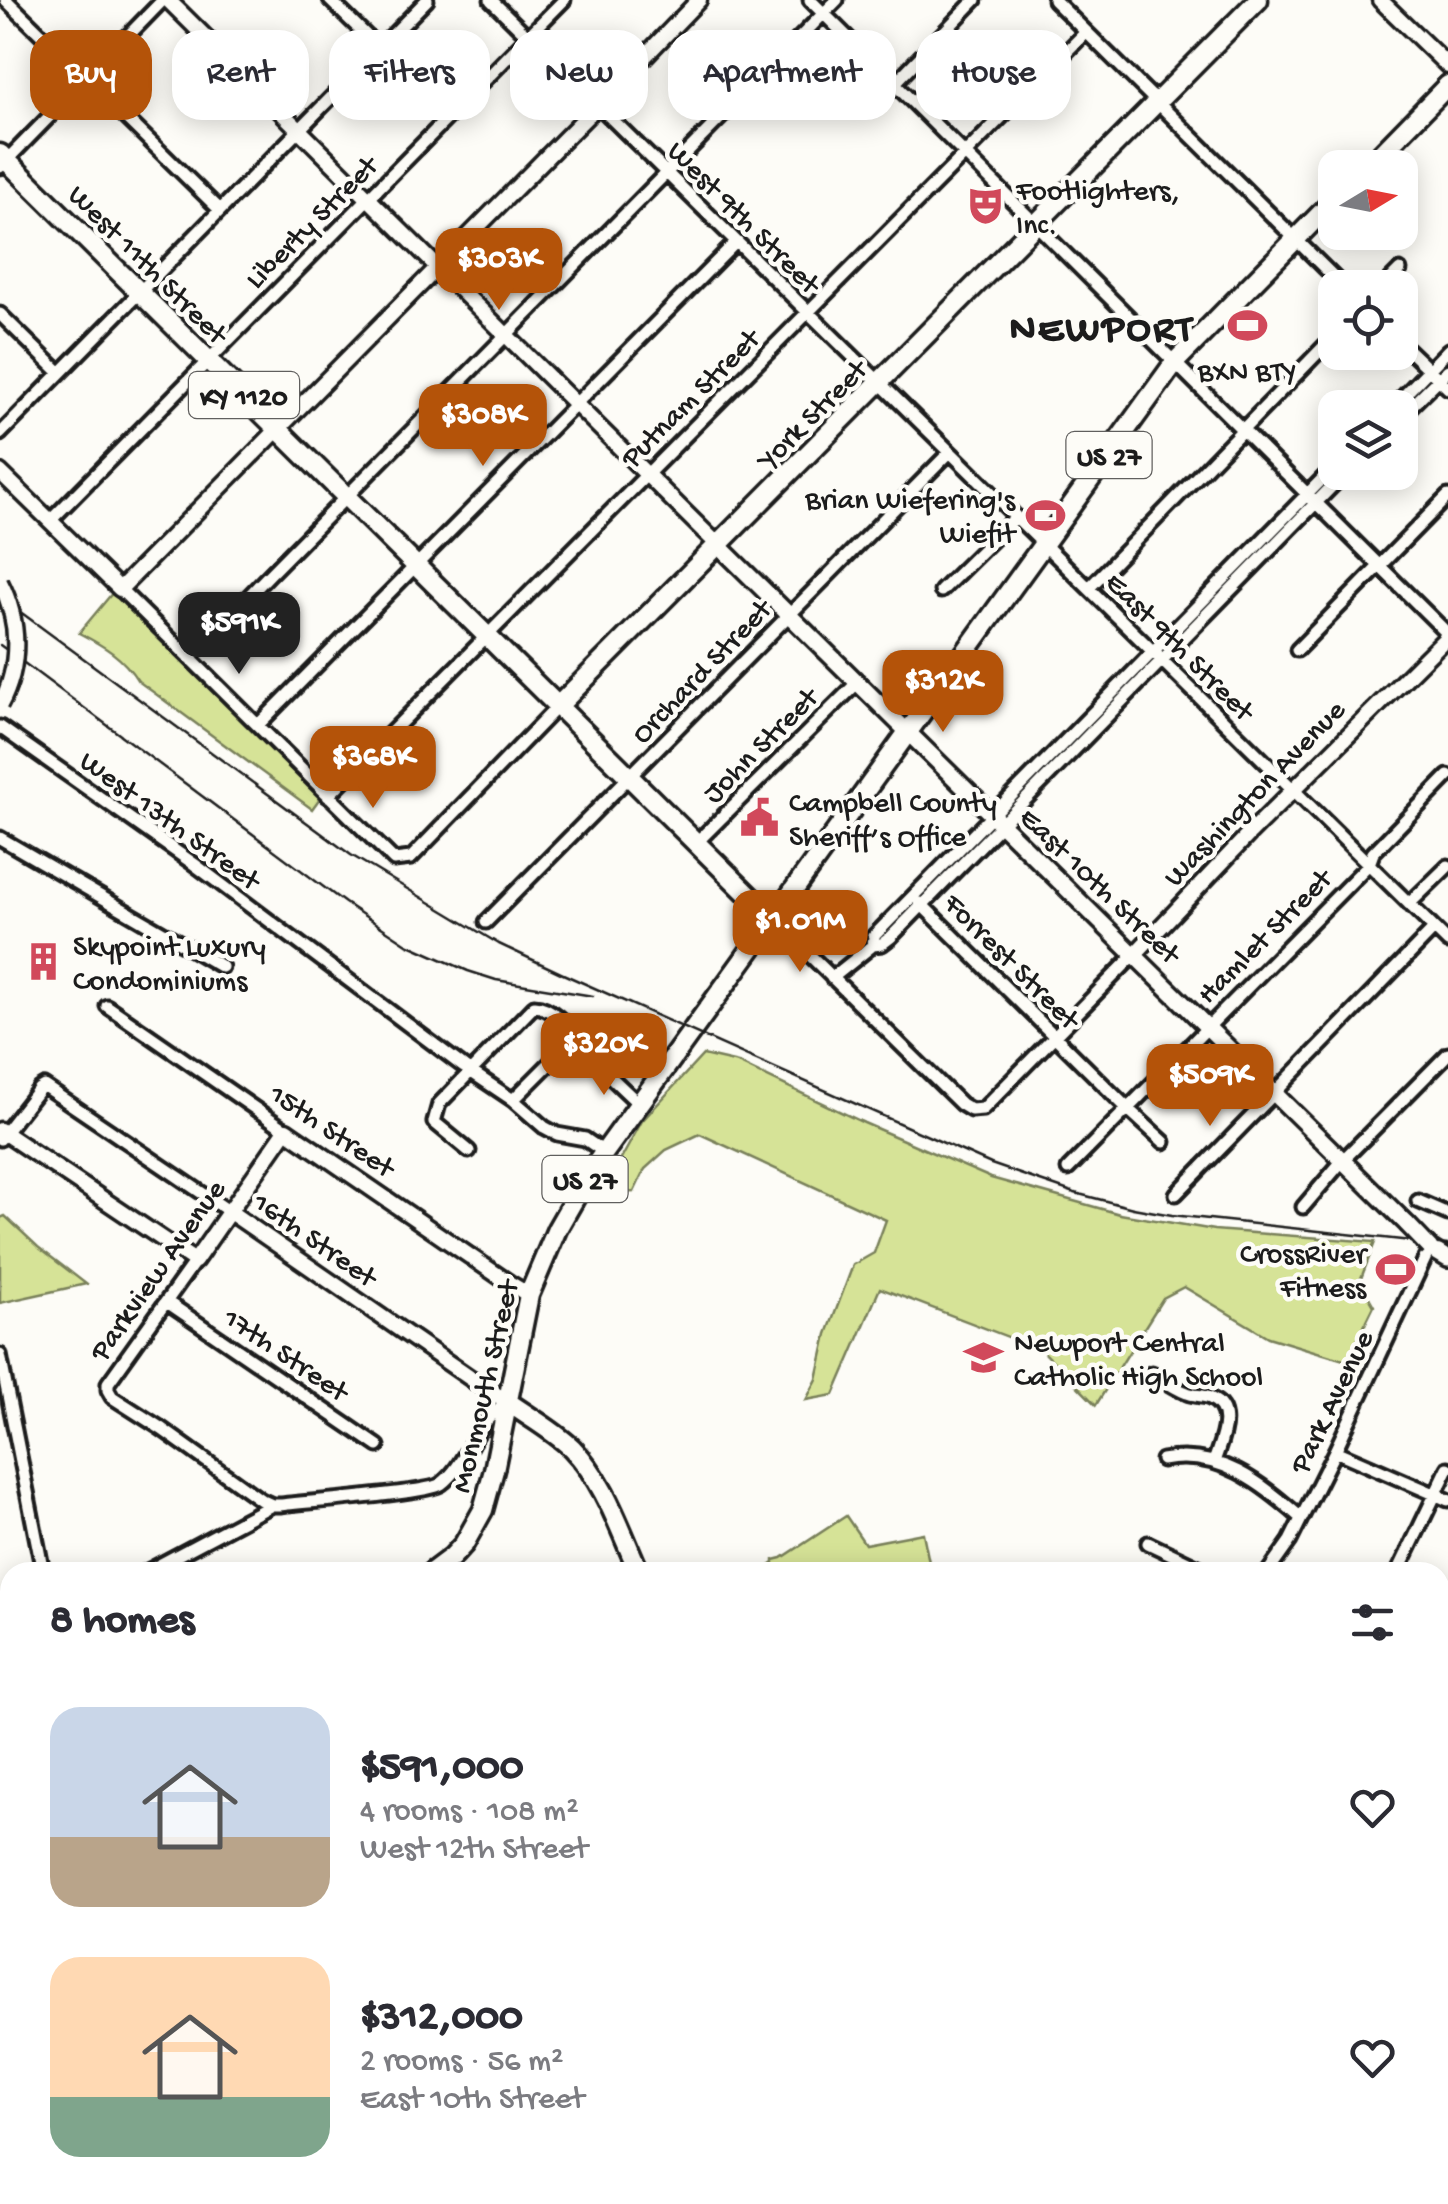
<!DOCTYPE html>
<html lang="en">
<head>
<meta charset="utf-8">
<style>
  :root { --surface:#fff; --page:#f7f7f7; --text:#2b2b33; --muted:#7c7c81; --accent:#b45309 }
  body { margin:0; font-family:"Gochi Hand",sans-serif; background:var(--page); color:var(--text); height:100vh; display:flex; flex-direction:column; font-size:38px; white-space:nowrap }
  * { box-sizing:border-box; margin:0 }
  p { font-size:32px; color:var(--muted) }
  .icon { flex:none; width:55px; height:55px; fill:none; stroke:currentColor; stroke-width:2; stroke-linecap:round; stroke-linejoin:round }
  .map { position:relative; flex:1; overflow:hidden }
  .panel { position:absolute; left:0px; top:1562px; width:1450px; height:642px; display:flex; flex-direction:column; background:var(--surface); border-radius:30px 30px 0 0; box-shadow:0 5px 25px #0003 }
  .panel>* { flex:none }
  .top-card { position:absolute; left:30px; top:30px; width:1390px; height:90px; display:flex; gap:20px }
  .needle { width:65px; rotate:80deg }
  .buttons { position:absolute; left:1318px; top:150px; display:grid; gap:20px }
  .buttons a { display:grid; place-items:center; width:100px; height:100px; border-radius:20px; background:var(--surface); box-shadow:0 5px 25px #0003; font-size:50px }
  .price { position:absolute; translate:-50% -85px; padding:0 22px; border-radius:20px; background:var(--accent); color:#fff; font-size:32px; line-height:65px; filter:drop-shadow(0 2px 5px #0008) }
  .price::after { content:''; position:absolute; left:50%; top:60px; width:30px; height:22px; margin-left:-15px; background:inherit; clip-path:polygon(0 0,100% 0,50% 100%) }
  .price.active { background:#222; color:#fff }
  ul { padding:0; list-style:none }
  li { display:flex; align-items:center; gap:30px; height:250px; padding:0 50px }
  li span { display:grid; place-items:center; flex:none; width:280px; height:200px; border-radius:30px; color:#555 }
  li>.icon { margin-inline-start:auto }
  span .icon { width:120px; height:120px; fill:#fffc; stroke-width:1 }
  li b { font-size:42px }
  h2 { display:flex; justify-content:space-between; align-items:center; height:120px; padding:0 50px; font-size:42px }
  .pill { padding:0 35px; border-radius:30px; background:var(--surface); box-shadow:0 5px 25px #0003; font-size:35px; line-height:90px }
  .pill.active { background:var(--accent); color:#fff }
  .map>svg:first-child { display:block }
  .green { fill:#d6e397; stroke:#79805a; stroke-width:2.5 }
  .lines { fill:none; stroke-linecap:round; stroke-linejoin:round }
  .minor-casing { stroke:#1c1c1c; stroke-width:19 }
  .tertiary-casing { stroke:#1c1c1c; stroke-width:21 }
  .secondary-casing { stroke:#1c1c1c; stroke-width:22 }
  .primary-casing { stroke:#1c1c1c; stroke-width:25 }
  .minor { stroke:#fdfcf7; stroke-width:11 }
  .tertiary { stroke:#fdfcf7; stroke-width:14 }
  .secondary { stroke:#fdfcf7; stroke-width:15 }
  .primary { stroke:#fdfcf7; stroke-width:18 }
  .rail { stroke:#1c1c1c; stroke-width:2.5 }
  .tertiary-bridge-casing { stroke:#1c1c1c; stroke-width:21; stroke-linecap:butt }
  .secondary-bridge-casing { stroke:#1c1c1c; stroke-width:22; stroke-linecap:butt }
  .tertiary-bridge { stroke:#fdfcf7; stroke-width:14 }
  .secondary-bridge { stroke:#fdfcf7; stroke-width:15 }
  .labels { text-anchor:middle; stroke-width:9; stroke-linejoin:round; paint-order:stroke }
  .shield { fill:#fdfcf7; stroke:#605f5e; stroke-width:2.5 }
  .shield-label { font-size:28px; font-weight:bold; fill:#1c1c1c }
  .poi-label { font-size:30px; fill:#1c1c1c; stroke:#fdfcf7; text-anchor:start }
  .street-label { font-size:30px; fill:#1c1c1c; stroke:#fdfcf7 }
  .district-label { font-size:40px; font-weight:bold; letter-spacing:2.5px; fill:#1c1c1c; stroke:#fdfcf7 }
</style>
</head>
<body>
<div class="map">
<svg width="1448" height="2204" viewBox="0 0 1448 2204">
  <rect width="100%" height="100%" fill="#fdfcf7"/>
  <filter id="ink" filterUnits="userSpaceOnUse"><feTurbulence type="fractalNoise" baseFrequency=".01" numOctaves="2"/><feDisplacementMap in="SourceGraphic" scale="20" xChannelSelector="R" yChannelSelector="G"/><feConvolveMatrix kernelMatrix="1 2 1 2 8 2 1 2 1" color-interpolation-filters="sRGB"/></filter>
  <g filter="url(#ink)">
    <path class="green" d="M 114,591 L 151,622 L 152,629 L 277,750 L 280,758 L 320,798 L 312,809 L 138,681 C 123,657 104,646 79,633 Z
      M 703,1055 L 738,1063 L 864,1123 L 991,1178 L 1120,1214 L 1214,1230 L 1375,1242 L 1360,1281 L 1374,1306 L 1347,1361 L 1268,1337 L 1184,1287 L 1163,1298 L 1096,1405 L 1042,1350 L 880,1288 L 834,1395 L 806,1400 L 817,1379 L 827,1334 L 853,1265 L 874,1253 L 886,1220 L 700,1134 L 666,1150 L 645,1169 L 634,1192 L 602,1194 L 642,1121 Z
      M 5,1216 L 38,1247 L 86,1284 L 0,1303 L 0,1218 Z
      M 846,1516 L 865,1544 L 923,1533 L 931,1572 L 765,1572 L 764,1570 L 774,1563 L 774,1560 L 782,1558 Z
      M 162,2195 L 802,2195 L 813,2204 L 169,2204 Z"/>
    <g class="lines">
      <defs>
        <path id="minor" d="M 6,0 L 220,210
          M 330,0 L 380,49
          M 491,0 L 1448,942
          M 810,0 L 1448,634
          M 1054,0 L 1345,288
          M 895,83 L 975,0
          M 0,167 L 163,0
          M 1382,288 L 1400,270
          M 0,314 L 60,373
          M 1400,342 L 1448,388
          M 1392,408 L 1448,350
          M 1400,417 L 1448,370
          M 0,434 L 427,0
          M 50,521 L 564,0
          M 1089,588 L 1335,335
          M 120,589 L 394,860 L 411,858 L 558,706
          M 941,591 L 1015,518
          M 1297,650 L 1448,496
          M 191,656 L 269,575 L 837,0
          M 258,725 L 736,242
          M 0,727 L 194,864 L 464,1067 L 513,1100 L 544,1127 L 557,1134 L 585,1139 L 604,1152
          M 328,796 L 1086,32
          M 0,838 L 222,967
          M 697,842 L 857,683
          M 920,903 L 1128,1109 L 1164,1142
          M 1409,904 L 1448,866
          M 772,918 L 961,1104 L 971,1110 L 983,1109 L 1135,954
          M 486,922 L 949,453
          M 873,945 L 874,936 L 1335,466
          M 832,978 L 873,945 L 882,944 L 891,937 L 1346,472
          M 107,1006 L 286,1130
          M 513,1100 L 558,1055 L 577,1041
          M 0,1139 L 39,1089 L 44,1086 L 230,1212
          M 469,1151 L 434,1122 L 439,1104 L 534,1006 C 560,1007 575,1041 592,1058 C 607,1074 623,1089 639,1104
          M 1068,1169 L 1369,864 L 1373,853 L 1448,776
          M 1176,1194 L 1434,929
          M 1418,1201 L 1448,1214
          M 1303,1207 L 1343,1160 L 1448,1054
          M 195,1261 L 108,1383 L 108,1390 L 112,1397 L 162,1429 L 261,1500 L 272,1505 L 280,1505 C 304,1502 429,1493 441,1484 C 469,1463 474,1421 508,1402
          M 167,1302 L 378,1446
          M 0,1355 L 43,1572
          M 1152,1373 C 1163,1380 1174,1388 1187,1393 C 1194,1396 1203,1395 1210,1398 C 1237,1410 1220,1442 1214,1462
          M 1335,1451 L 1448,1500
          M 1162,1460 C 1219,1449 1261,1483 1301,1518
          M 1148,1543 L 1209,1572
          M 146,1572 L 272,1505
          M 1268,1572 L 1290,1541 L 1335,1451 L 1430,1248
          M 1398,1572 L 1448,1468
          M 0,2146 L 10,2164
          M 33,2195 L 40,2204"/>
        <path id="tertiary" d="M 168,0 L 718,545
          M 1380,0 L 1448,66
          M 0,472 L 120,589 L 598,105 L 699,0
          M 1135,954 L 1250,833 L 1448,636
          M 0,1130 L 195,1261 L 286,1130 L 509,1283 L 529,1295
          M 230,1212 L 476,1382 L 508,1402"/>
        <path id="secondary" d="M 718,545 L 1407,1224
          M 1430,1248 L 1448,1259
          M 1264,2195 L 1279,2204
          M 1283,2195 L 1297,2204"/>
        <path id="primary" d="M 0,154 L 772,918
          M 1367,168 L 1448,85
          M 558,706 L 1258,0
          M 508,1402 C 529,1417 553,1430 572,1448 C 605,1482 620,1530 639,1572
          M 432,1572 L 452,1557 L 464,1544 L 483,1510 L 494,1470 L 529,1295 L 557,1229 L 588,1175 L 1175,362 L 1335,199
          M 0,1789 L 10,1782
          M 982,2204 L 985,2195
          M 1003,2204 L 1006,2195"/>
      </defs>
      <use href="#minor" class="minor-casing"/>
      <use href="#tertiary" class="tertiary-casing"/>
      <use href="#secondary" class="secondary-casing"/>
      <use href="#primary" class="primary-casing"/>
      <use href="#minor" class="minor"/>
      <use href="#tertiary" class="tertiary"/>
      <use href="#secondary" class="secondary"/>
      <use href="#primary" class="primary"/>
      <path class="rail" d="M 0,597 L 351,855 L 499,944 L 563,974 L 991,1164 L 1075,1193 L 1133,1208 L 1172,1215 L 1448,1245
        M 0,645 L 345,903 L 407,944 L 468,971 L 496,980 L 593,996"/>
      <defs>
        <path id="tertiary-bridge" d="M 0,582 C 20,621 21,666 0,705"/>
        <path id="secondary-bridge" d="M 1407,1224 L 1430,1248"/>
      </defs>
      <use href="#tertiary-bridge" class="tertiary-bridge-casing"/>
      <use href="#secondary-bridge" class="secondary-bridge-casing"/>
      <use href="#tertiary-bridge" class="tertiary-bridge"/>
      <use href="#secondary-bridge" class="secondary-bridge"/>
    </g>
  </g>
  <defs>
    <symbol id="theatre-bare" viewBox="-9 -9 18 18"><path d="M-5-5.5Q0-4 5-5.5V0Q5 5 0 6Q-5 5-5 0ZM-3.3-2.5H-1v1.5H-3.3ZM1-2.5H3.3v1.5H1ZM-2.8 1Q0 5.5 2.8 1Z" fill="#d1495b" stroke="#fdfcf7" stroke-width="2.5" paint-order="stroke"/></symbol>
    <symbol id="stadium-bare" viewBox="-9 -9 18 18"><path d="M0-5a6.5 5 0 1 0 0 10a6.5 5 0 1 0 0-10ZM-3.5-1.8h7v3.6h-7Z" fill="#d1495b" stroke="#fdfcf7" stroke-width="2.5" paint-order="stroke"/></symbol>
    <symbol id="civic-bare" viewBox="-9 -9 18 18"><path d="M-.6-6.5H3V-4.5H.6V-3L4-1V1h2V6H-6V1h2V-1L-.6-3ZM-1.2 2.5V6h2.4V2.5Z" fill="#d1495b" stroke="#fdfcf7" stroke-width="2.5" paint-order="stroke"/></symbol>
    <symbol id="building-bare" viewBox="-9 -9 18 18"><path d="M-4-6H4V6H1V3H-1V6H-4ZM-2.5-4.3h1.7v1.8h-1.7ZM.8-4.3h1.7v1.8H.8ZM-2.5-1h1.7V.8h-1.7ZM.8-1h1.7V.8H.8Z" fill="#d1495b" stroke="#fdfcf7" stroke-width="2.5" paint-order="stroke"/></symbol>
    <symbol id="school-bare" viewBox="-9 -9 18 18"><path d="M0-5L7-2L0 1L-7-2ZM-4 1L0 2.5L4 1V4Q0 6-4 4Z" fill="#d1495b" stroke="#fdfcf7" stroke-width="2.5" paint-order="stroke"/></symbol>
  </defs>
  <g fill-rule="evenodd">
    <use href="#theatre-bare" x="958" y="178" width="55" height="55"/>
    <use href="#stadium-bare" x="1220" y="298" width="55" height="55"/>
    <use href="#stadium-bare" x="1018" y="488" width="55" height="55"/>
    <use href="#civic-bare" x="732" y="790" width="55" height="55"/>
    <use href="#building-bare" x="16" y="934" width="55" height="55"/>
    <use href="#stadium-bare" x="1368" y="1242" width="55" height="55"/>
    <use href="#school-bare" x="956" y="1330" width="55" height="55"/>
  </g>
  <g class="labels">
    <g class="shield">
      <rect x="189" y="372" width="110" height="46" rx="8"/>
      <rect x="1066.5" y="432" width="85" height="46" rx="8"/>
      <rect x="542.5" y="1156" width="85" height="46" rx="8"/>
    </g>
    <g class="shield-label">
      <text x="244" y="405">KY 1120</text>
      <text x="1109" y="465">US 27</text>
      <text x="585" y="1189">US 27</text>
    </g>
    <g class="poi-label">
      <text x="1016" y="199">Footlighters,<tspan x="1016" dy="34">Inc.</tspan></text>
      <text x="1247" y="380" text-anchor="middle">BXN BTY</text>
      <text x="1015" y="508" text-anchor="end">Brian Wiefering's<tspan x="1015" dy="34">Wiefit</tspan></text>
      <text x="789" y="811">Campbell County<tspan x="789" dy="34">Sheriff’s Office</tspan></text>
      <text x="73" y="955">Skypoint Luxury<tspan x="73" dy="34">Condominiums</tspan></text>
      <text x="1366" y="1262" text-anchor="end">CrossRiver<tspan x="1366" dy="34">Fitness</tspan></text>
      <text x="1014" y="1351">Newport Central<tspan x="1014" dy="34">Catholic High School</tspan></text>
    </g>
    <g class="street-label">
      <text transform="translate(745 216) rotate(45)" y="10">West 9th Street</text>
      <text transform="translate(310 221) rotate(-45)" y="10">Liberty Street</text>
      <text transform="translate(149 263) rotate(45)" y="10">West 11th Street</text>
      <text transform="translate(689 397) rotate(-45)" y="10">Putnam Street</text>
      <text transform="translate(811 413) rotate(-45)" y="10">York Street</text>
      <text transform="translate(1181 645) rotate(45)" y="10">East 9th Street</text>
      <text transform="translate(700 670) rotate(-46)" y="10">Orchard Street</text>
      <text transform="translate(759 744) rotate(-45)" y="10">John Street</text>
      <text transform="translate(1253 792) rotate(-46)" y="10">Washington Avenue</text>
      <text transform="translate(171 819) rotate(36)" y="10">West 13th Street</text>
      <text transform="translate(1101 884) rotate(44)" y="10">East 10th Street</text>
      <text transform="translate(1263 935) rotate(-45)" y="10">Hamlet Street</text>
      <text transform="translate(1013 960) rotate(45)" y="10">Forrest Street</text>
      <text transform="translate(333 1129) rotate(34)" y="10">15th Street</text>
      <text transform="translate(316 1238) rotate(35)" y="10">16th Street</text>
      <text transform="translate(156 1269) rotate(-55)" y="10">Parkview Avenue</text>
      <text transform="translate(287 1353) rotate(34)" y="10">17th Street</text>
      <text transform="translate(483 1386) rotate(-77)" y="10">Monmouth Street</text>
      <text transform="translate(1330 1401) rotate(-64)" y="10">Park Avenue</text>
    </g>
    <g class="district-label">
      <text x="1102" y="339">NEWPORT</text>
    </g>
  </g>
</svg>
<div class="buttons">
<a><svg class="needle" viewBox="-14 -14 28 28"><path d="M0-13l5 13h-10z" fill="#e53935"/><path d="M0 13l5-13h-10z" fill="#7c7c81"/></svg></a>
<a><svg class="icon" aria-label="locate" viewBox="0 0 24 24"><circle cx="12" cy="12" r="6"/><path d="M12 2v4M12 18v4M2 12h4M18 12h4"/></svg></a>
<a><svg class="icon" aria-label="layers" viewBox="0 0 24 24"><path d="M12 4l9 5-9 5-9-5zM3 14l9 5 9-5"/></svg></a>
</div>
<b class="price" style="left:499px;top:313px">$303K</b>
<b class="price" style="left:483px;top:469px">$308K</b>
<b class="price active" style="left:239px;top:677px">$591K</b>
<b class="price" style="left:943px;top:735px">$312K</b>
<b class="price" style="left:373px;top:811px">$368K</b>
<b class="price" style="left:800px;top:975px">$1.01M</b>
<b class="price" style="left:604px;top:1098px">$320K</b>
<b class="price" style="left:1210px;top:1129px">$509K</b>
<div class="top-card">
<a class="pill active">Buy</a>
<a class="pill">Rent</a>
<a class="pill">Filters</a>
<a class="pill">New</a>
<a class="pill">Apartment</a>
<a class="pill">House</a>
</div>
<section class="panel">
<h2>8 homes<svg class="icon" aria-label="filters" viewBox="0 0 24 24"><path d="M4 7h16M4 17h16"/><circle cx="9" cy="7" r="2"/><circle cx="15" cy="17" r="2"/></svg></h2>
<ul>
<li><span style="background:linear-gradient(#c9d6e8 65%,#b9a48a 0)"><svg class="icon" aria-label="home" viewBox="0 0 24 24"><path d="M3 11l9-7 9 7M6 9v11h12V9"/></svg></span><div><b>$591,000</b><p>4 rooms · 108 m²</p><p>West 12th Street</p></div><svg class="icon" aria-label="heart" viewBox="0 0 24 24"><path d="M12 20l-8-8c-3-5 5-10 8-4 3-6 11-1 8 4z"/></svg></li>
<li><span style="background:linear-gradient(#ffd9b3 70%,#7fa58c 0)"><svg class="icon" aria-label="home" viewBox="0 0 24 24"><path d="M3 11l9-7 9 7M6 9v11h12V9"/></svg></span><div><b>$312,000</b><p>2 rooms · 56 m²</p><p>East 10th Street</p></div><svg class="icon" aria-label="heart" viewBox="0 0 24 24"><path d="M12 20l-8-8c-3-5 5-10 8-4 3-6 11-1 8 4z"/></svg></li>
</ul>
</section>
</div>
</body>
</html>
